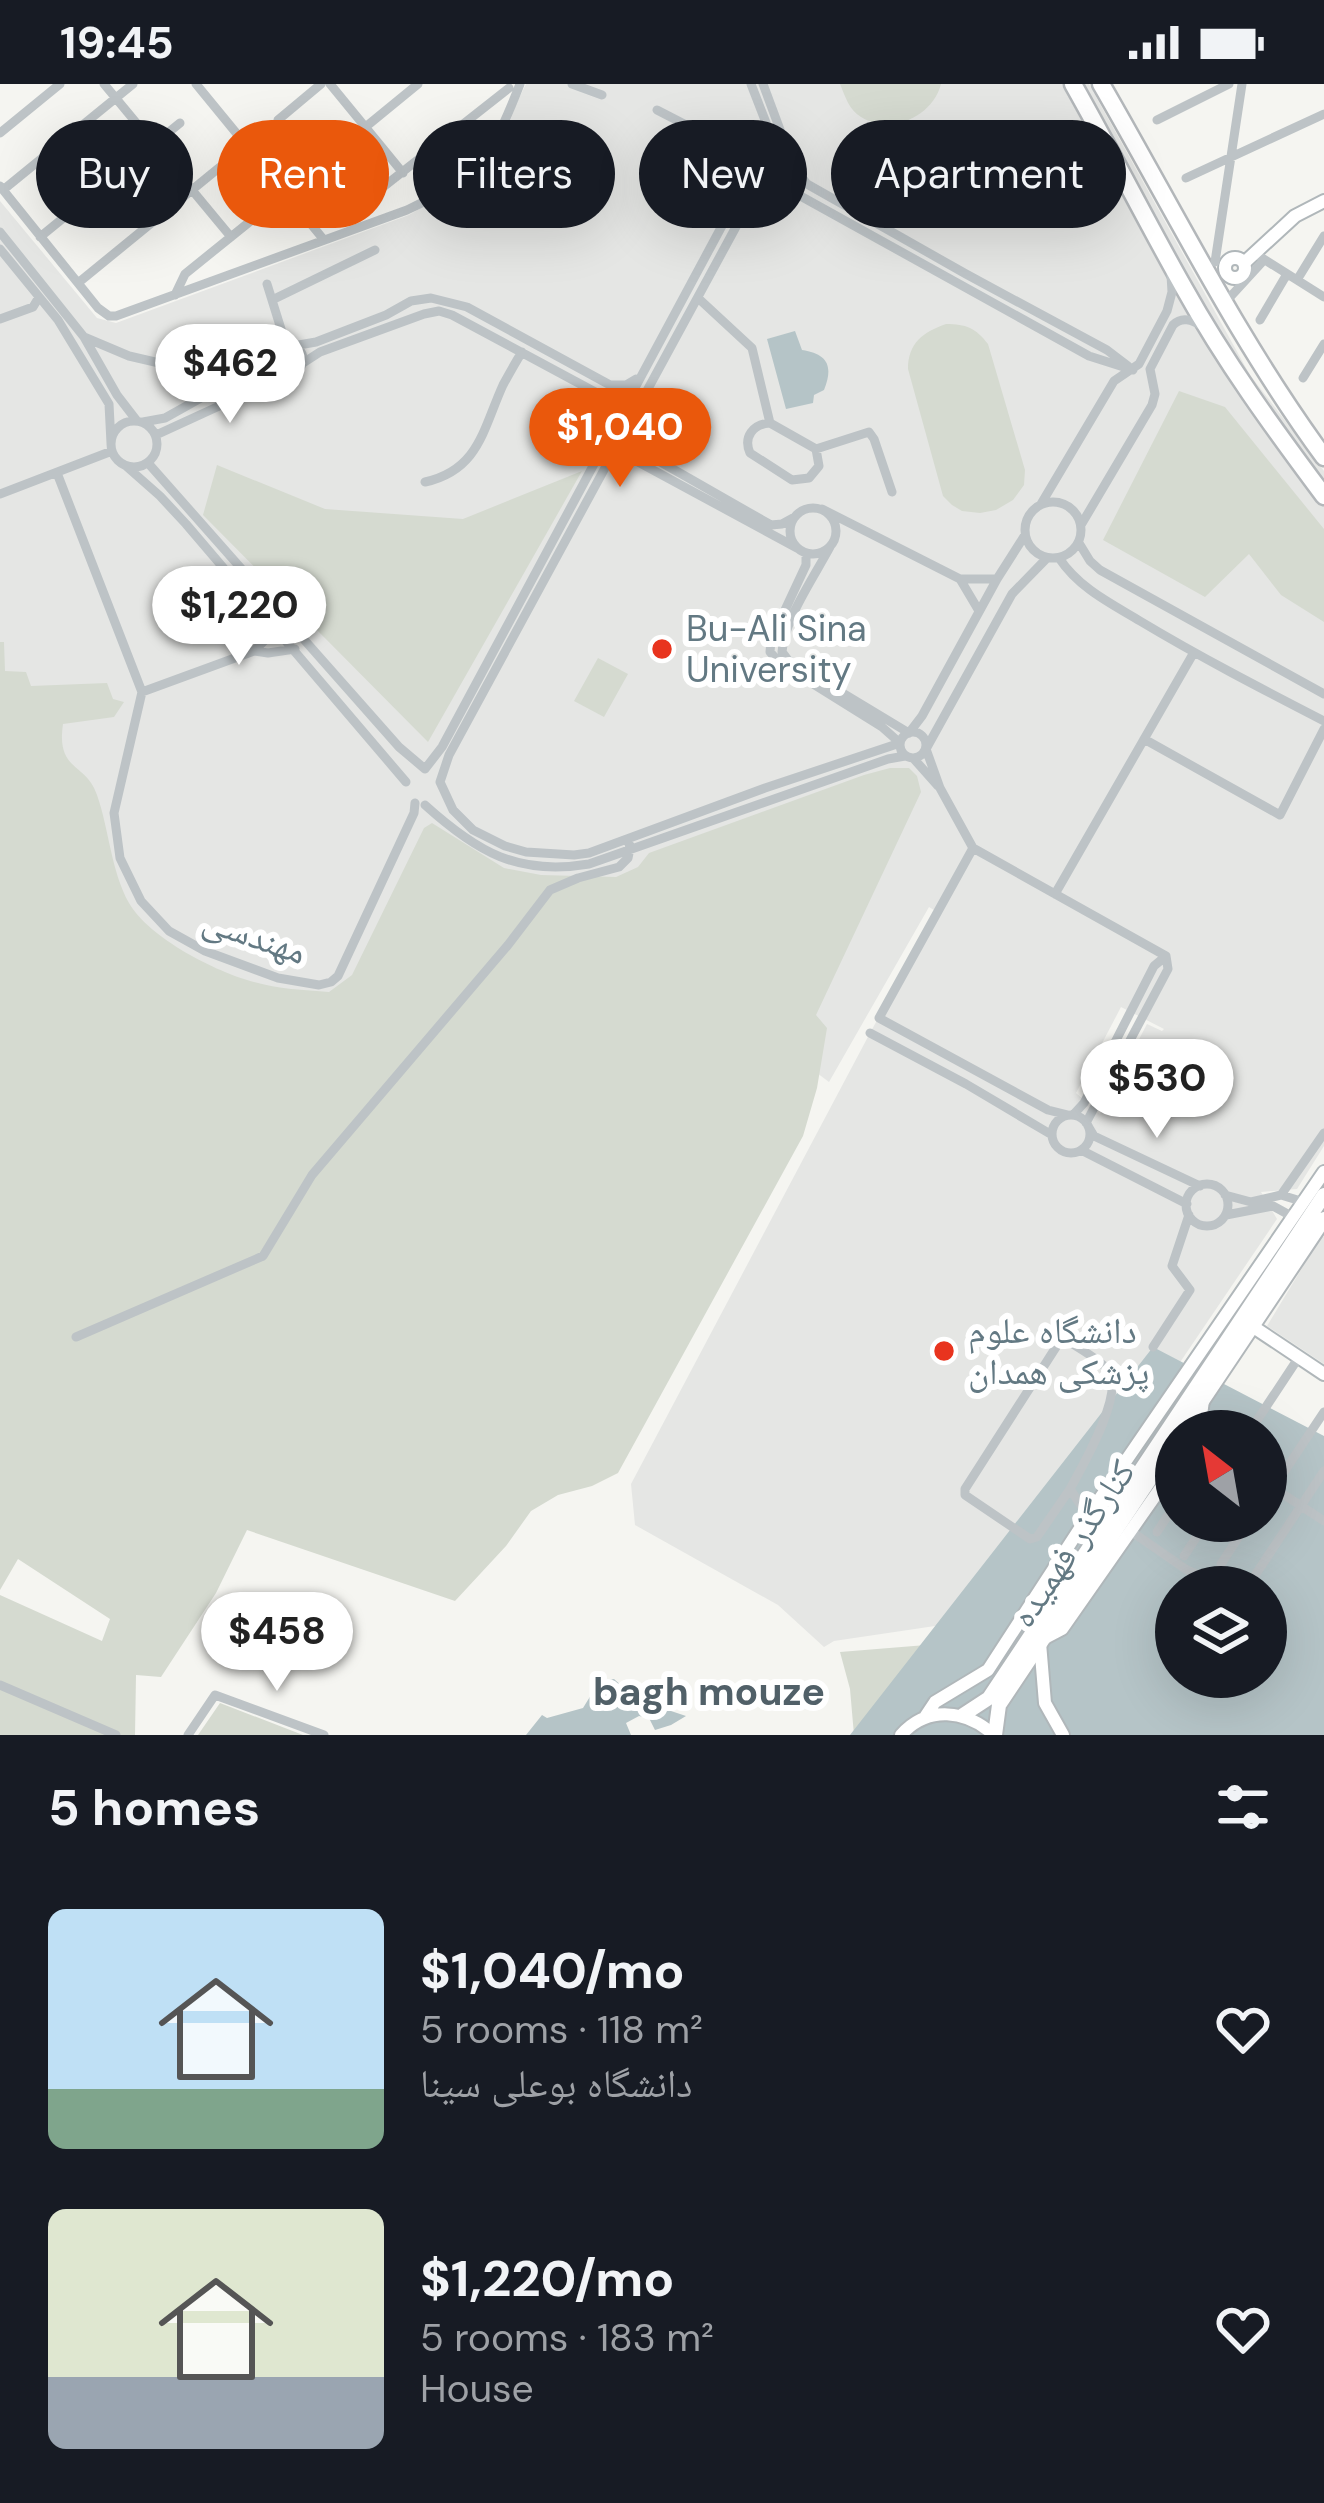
<!DOCTYPE html>
<html lang="en">
<head>
<meta charset="utf-8">
<style>
  :root { --surface:#171b24; --page:#242831; --text:#f1f3f6; --muted:#9ea1a6; --accent:#ea580c }
  body { margin:0; font-family:"DM Sans","Noto Naskh Arabic",sans-serif; background:var(--page); color:var(--text); height:100vh; display:flex; flex-direction:column; font-size:45px; white-space:nowrap }
  * { box-sizing:border-box; margin:0 }
  p { font-size:39px; color:var(--muted) }
  .icon { flex:none; width:66px; height:66px; fill:none; stroke:currentColor; stroke-width:2; stroke-linecap:round; stroke-linejoin:round }
  .map { position:relative; height:1651px; overflow:hidden }
  .panel { display:flex; flex-direction:column; background:var(--surface); flex:1 }
  .panel>* { flex:none }
  .banner { position:absolute; left:36px; top:36px; width:1254px; height:108px; display:flex; gap:24px }
  .needle { width:78px; rotate:329deg }
  .tools { position:absolute; left:1155px; top:1326px; display:grid; gap:24px }
  .tools a { display:grid; place-items:center; width:132px; height:132px; border-radius:50%; background:var(--surface); box-shadow:0 12px 48px #0002; font-size:60px }
  .price { position:absolute; translate:-50% -102px; padding:0 27px; border-radius:42px; background:#fff; color:#222; font-size:39px; line-height:78px; filter:drop-shadow(0 3px 6px #0008) }
  .price::after { content:''; position:absolute; left:50%; top:72px; width:36px; height:27px; margin-left:-18px; background:inherit; clip-path:polygon(0 0,100% 0,50% 100%) }
  .price.active { background:var(--accent); color:#fff }
  ul { padding:0; list-style:none }
  li { display:flex; align-items:center; gap:36px; height:300px; padding:0 48px }
  li span { display:grid; place-items:center; flex:none; width:336px; height:240px; border-radius:18px; color:#555 }
  li>.icon { margin-inline-start:auto }
  span .icon { width:144px; height:144px; fill:#fffc; stroke-width:1 }
  li b { font-size:51px }
  h2 { display:flex; justify-content:space-between; align-items:center; height:144px; padding:0 48px; font-size:51px }
  .chip { padding:0 42px; border-radius:54px; background:var(--surface); box-shadow:0 12px 48px #0002; font-size:42px; line-height:108px }
  .chip.active { background:var(--accent); color:#fff }
  .status { display:flex; justify-content:space-between; align-items:center; height:84px; padding:0 60px; background:var(--surface); direction:ltr }
  .status svg { height:33px; fill:currentColor }
  .map>svg:first-child { display:block }
  .built { fill:#e5e6e4; fill-rule:evenodd }
  .green { fill:#d5dad0 }
  .water { fill:#b5c4c7; fill-rule:evenodd }
  .lines { fill:none; stroke-linecap:round; stroke-linejoin:round }
  .secondary-casing { stroke:#b0b7ba; stroke-width:16 }
  .primary-casing { stroke:#b1b7ba; stroke-width:18 }
  .highway-casing { stroke:#b3b7ba; stroke-width:21 }
  .street { stroke:#bdc3c6; stroke-width:9 }
  .secondary { stroke:#fff; stroke-width:12 }
  .primary { stroke:#fff; stroke-width:14 }
  .highway { stroke:#fff; stroke-width:16 }
  .poi-dot { fill:#e8341e; stroke:#fff; stroke-width:4.5 }
  .labels { text-anchor:middle; stroke-width:12; stroke-linejoin:round; paint-order:stroke }
  .poi-label { font-size:36px; fill:#637983; stroke:#fff; text-anchor:start }
  .street-label { font-size:36px; fill:#637983; stroke:#fff }
  .neighbourhood-label { font-size:39px; font-weight:bold; fill:#516068; stroke:#fff }
</style>
</head>
<body>
<div class="status"><b>19:45</b><svg viewBox="0 0 49 12"><path d="M0 12V9h3v3zM5 12V6h3v6zM10 12V3h3v9zM15 12V0h3v12zM26 1h20v11H26zM47 4h2v5h-2z"/></svg></div>
<div class="map">
<svg width="1324" height="1651" viewBox="0 0 1324 1651">
  <rect width="100%" height="100%" fill="#f5f5f1"/>
  <path class="built" d="M 526,0 L 1089,0 L 1250,291 L 1324,387 L 1324,1062 L 1297,1105 L 1261,1108 L 1277,1135 L 1009,1531 L 834,1557 L 824,1563 L 778,1521 L 635,1441 L 631,1400 L 870,949 L 937,828 L 929,823 L 829,998 L 785,965 L 413,896 L 0,1004 L 0,117 L 97,234 L 116,239 L 409,131 L 445,110 L 490,72 ZM 1121,923 L 1164,945 L 1162,947 L 1147,940 L 1100,1030 L 1076,1009 Z
    M 1322,1151 L 1324,1153 L 1324,1280 L 1267,1242 Z"/>
  <path class="green" d="M 840,0 L 941,0 C 933,32 891,52 861,33 C 849,26 845,12 840,0 Z
    M 581,48 L 597,91 L 556,106 L 553,98 L 546,101 L 531,66 Z
    M 946,240 C 966,240 976,244 988,260 L 1025,386 L 1024,401 L 1013,416 L 996,426 L 980,429 L 962,427 L 952,421 L 943,412 L 908,285 C 908,259 923,248 946,240 Z
    M 1179,307 L 1225,323 L 1324,445 L 1324,538 L 1281,511 L 1249,470 L 1205,513 L 1103,456 Z
    M 217,381 L 325,425 L 463,435 L 582,387 L 428,658 L 203,431 Z
    M 0,558 L 4,558 L 5,587 L 26,588 L 31,602 L 107,599 L 113,615 L 124,618 L 114,633 L 63,640 C 56,688 86,678 97,711 C 109,745 111,787 129,819 C 149,854 216,888 254,898 C 278,905 304,906 329,908 L 352,891 L 424,744 L 432,739 L 504,784 L 541,791 L 616,793 L 638,783 L 649,769 L 864,691 L 890,684 L 909,684 L 917,692 L 921,708 L 816,931 L 827,944 L 817,1004 L 803,1052 L 618,1389 L 592,1402 L 558,1411 L 531,1427 L 506,1462 L 455,1517 L 247,1446 L 216,1509 L 161,1593 L 136,1591 L 135,1651 L 0,1651 L 0,1511 L 102,1557 L 110,1535 L 18,1475 L 0,1506 Z
    M 598,574 L 628,590 L 604,633 L 574,617 Z
    M 1000,1555 L 854,1651 L 850,1605 L 840,1568 Z
    M 220,1619 L 303,1651 L 198,1651 Z"/>
  <path class="water" d="M 795,247 L 802,266 C 827,270 834,281 824,306 L 814,311 L 813,319 L 786,325 L 767,255 Z
    M 1153,1263 L 1324,1352 L 1324,1651 L 850,1651 ZM 1176,1347 L 1266,1347 L 1266,1437 L 1176,1437 ZM 1176,1503 L 1266,1503 L 1266,1593 L 1176,1593 Z
    M 614,1595 L 623,1603 L 641,1605 L 662,1624 L 686,1632 L 671,1641 L 655,1646 L 649,1634 L 639,1632 L 626,1639 L 631,1651 L 526,1651 L 542,1631 L 547,1634 L 583,1624 L 599,1598 Z"/>
  <g class="lines">
    <defs>
      <path id="secondary" d="M1225 184a10 10 0 1 1 20 0a10 10 0 1 1-20 0Z
        M 1244,179 L 1295,132 L 1324,117
        M 1252,1242 L 1324,1290
        M 1199,1347 L 1203,1316
        M 1043,1555 L 1062,1545 L 1176,1382
        M 1040,1559 L 1045,1619 L 1063,1651
        M 925,1633 L 935,1618 L 988,1586 L 1088,1432 L 1324,1088
        M 901,1651 C 928,1621 966,1626 994,1651"/>
      <path id="primary" d="M 1182,1347 L 1324,1135
        M 963,1631 L 989,1614 L 1324,1111
        M 995,1651 L 999,1621 L 1176,1356"/>
      <path id="highway" d="M 1073,0 C 1111,67 1146,137 1184,204 C 1225,278 1274,345 1324,412
        M 1101,0 C 1174,126 1238,256 1324,373"/>
    </defs>
    <use href="#secondary" class="secondary-casing"/>
    <use href="#primary" class="primary-casing"/>
    <use href="#highway" class="highway-casing"/>
    <path class="street" d="M 104,0 L 231,153
      M 196,0 L 324,156
      M 330,0 L 403,89
      M 572,0 L 602,11
      M 751,0 L 770,49 L 772,55 L 767,64
      M 763,0 L 782,51 L 783,57 L 778,71 L 790,78 L 807,100 L 966,190 L 1107,266 L 1128,282
      M 657,26 L 750,74
      M 278,36 L 321,0
      M 1157,36 L 1229,0
      M 0,49 L 60,0
      M750 79a15 15 0 1 1 30 0a15 15 0 1 1-30 0Z
      M 313,86 L 418,0
      M 1186,94 L 1324,30
      M 0,102 L 98,224 L 109,232 L 116,232 L 407,126 C 479,92 491,74 520,0
      M 3,106 L 133,0
      M 340,137 L 509,4
      M 0,148 L 84,253 L 117,311 L 137,337
      M 40,153 L 180,39
      M 0,165 L 58,236 L 109,320 L 111,359
      M 1254,169 L 1324,213
      M 1215,178 L 1242,0
      M 1297,196 L 1324,152
      M 78,199 L 220,83
      M 267,200 L 286,261
      M 175,211 L 185,190 L 258,131
      M 1231,212 L 1264,176
      M 698,214 L 752,264 L 770,339
      M 272,216 L 375,166
      M 0,235 L 33,223 L 39,213
      M 1260,236 L 1287,190
      M 84,253 L 129,272 L 233,296
      M275 275a14 14 0 1 1 28 0a14 14 0 1 1-28 0Z
      M 293,262 L 316,258 L 386,231 L 411,217 L 431,214 L 467,223 L 610,301 L 626,301 L 636,295
      M 303,279 L 320,268 L 424,230 L 439,227 L 452,231 L 597,309 L 610,320 L 613,344
      M 1303,294 L 1324,260
      M111 360a23 23 0 1 1 46 0a23 23 0 1 1-46 0Z
      M 143,338 L 165,334 L 274,273
      M 770,339 L 816,365 L 819,382 L 809,394 L 792,396 L 750,369 C 743,353 753,340 770,339 Z
      M 156,351 L 217,323 L 282,288
      M 622,356 L 771,441 L 782,440 L 793,434
      M 816,365 L 869,348 L 874,355 L 892,408
      M 616,366 L 797,464
      M 148,379 L 399,663 L 425,685 L 442,663 L 745,99 L 750,84
      M 126,382 L 160,412 L 186,440 L 406,698
      M 57,389 L 142,608 L 114,729 L 120,774 L 141,817 L 169,847 L 205,867 L 278,894 L 319,901 L 331,898 L 338,892 L 414,729 L 415,719
      M 425,398 C 479,386 483,345 503,301 C 509,290 515,279 522,268
      M 0,410 L 112,367
      M1025 446a28 28 0 1 1 56 0a28 28 0 1 1-56 0Z
      M 1041,420 L 1114,297 L 1139,280 L 1167,227 L 1172,208 L 1171,191
      M790 447a23 23 0 1 1 46 0a23 23 0 1 1-46 0Z
      M 822,425 L 960,495 L 997,495
      M 1081,441 L 1152,321 L 1155,310 L 1150,285 L 1173,241 C 1182,232 1192,236 1202,242
      M 1079,459 L 1090,477 L 1100,486 L 1324,610
      M 830,463 C 814,493 784,536 782,568 L 788,576 L 909,649 L 922,632 L 997,495 L 1025,451
      M 806,469 L 806,481 L 771,556 L 770,568 L 781,580 L 882,643 L 900,659 L 765,704 L 589,769 L 574,771 L 526,768 L 505,762 L 473,746 L 453,726 L 440,698 L 449,671 L 756,106 L 768,94 L 1089,272 L 1133,286
      M 1047,474 L 1012,510 L 926,665 L 940,704 L 973,764 L 1166,872
      M 1059,474 C 1079,504 1110,519 1140,537 C 1200,573 1262,605 1324,637
      M 960,495 L 979,527
      M 270,537 L 264,557 L 254,567 L 268,569 L 295,565
      M 142,608 L 254,567
      M900 661a13 13 0 1 1 26 0a13 13 0 1 1-26 0Z
      M 1144,655 L 1280,731 L 1324,645
      M 914,675 L 938,702
      M 425,721 C 477,768 518,792 589,780 L 888,675 L 905,672
      M 973,764 L 879,934 L 1048,1026 L 1068,1031
      M 1055,810 L 1193,570
      M 870,949 L 966,1000 L 1052,1051
      M 1073,1031 L 1084,1019 L 1154,882 L 1166,872
      M1052 1050a19 19 0 1 1 38 0a19 19 0 1 1-38 0Z
      M 1086,1039 L 1168,885 L 1166,872
      M 1088,1042 L 1094,1052 L 1200,1102
      M 1081,1066 L 1187,1120
      M1186 1121a21 21 0 1 1 42 0a21 21 0 1 1-42 0Z
      M 1225,1111 L 1251,1118 L 1281,1111 L 1304,1118
      M 1281,1111 L 1324,1049
      M 1226,1131 L 1273,1122 L 1293,1133
      M 76,1253 L 263,1172 L 312,1091 L 508,861 L 550,806 L 578,794 L 619,783 L 628,774 L 630,764 L 628,755
      M 1153,1263 L 1190,1206 L 1172,1182 L 1189,1131
      M 1250,1347 L 1299,1273
      M 1284,1388 L 1324,1328
      M 1266,1399 L 1324,1437
      M 1070,1405 L 1037,1453 L 1030,1455 L 965,1411 L 965,1405 L 1058,1260 L 1068,1257 C 1080,1265 1099,1275 1108,1286 C 1126,1308 1082,1383 1070,1405 L 1088,1432
      M 1132,1448 L 1187,1486 L 1226,1503
      M 1157,1448 L 1176,1419
      M 1184,1472 L 1207,1437
      M 1221,1480 L 1249,1437
      M 1252,1496 L 1324,1387
      M 0,1601 L 116,1651
      M 188,1651 L 215,1611 L 324,1651"/>
    <use href="#secondary" class="secondary"/>
    <use href="#primary" class="primary"/>
    <use href="#highway" class="highway"/>
  </g>
  <g class="poi-dot">
    <circle cx="662" cy="565" r="12"/>
    <circle cx="944" cy="1267" r="12"/>
  </g>
  <g class="labels">
    <g class="poi-label">
      <text x="686" y="557">Bu-Ali Sina<tspan x="686" dy="41">University</tspan></text>
      <text x="968" y="1259">دانشگاه علوم<tspan x="968" dy="41">پزشکی همدان</tspan></text>
    </g>
    <g class="street-label">
      <text transform="translate(255 851) rotate(19)" y="13">مهندسی</text>
      <text transform="translate(1072 1459) rotate(-56)" y="13">کنارگذر فهمیده</text>
    </g>
    <g class="neighbourhood-label">
      <text x="709" y="1621">bagh mouze</text>
    </g>
  </g>
</svg>
<div class="tools">
<a><svg class="needle" viewBox="-14 -14 28 28"><path d="M0-13l5 13h-10z" fill="#e53935"/><path d="M0 13l5-13h-10z" fill="#9ea1a6"/></svg></a>
<a><svg class="icon" aria-label="layers" viewBox="0 0 24 24"><path d="M12 4l9 5-9 5-9-5zM3 14l9 5 9-5"/></svg></a>
</div>
<b class="price" style="left:230px;top:342px">$462</b>
<b class="price active" style="left:620px;top:406px">$1,040</b>
<b class="price" style="left:239px;top:584px">$1,220</b>
<b class="price" style="left:1157px;top:1057px">$530</b>
<b class="price" style="left:277px;top:1610px">$458</b>
<div class="banner">
<a class="chip">Buy</a>
<a class="chip active">Rent</a>
<a class="chip">Filters</a>
<a class="chip">New</a>
<a class="chip">Apartment</a>
</div>
</div>
<section class="panel">
<h2>5 homes<svg class="icon" aria-label="filters" viewBox="0 0 24 24"><path d="M4 7h16M4 17h16"/><circle cx="9" cy="7" r="2"/><circle cx="15" cy="17" r="2"/></svg></h2>
<ul>
<li><span style="background:linear-gradient(#bfe0f5 75%,#7fa58c 0)"><svg class="icon" aria-label="home" viewBox="0 0 24 24"><path d="M3 11l9-7 9 7M6 9v11h12V9"/></svg></span><div><b>$1,040/mo</b><p>5 rooms · 118 m²</p><p>دانشگاه بوعلی سینا</p></div><svg class="icon" aria-label="heart" viewBox="0 0 24 24"><path d="M12 20l-8-8c-3-5 5-10 8-4 3-6 11-1 8 4z"/></svg></li>
<li><span style="background:linear-gradient(#dfe7d0 70%,#9aa5b1 0)"><svg class="icon" aria-label="home" viewBox="0 0 24 24"><path d="M3 11l9-7 9 7M6 9v11h12V9"/></svg></span><div><b>$1,220/mo</b><p>5 rooms · 183 m²</p><p>House</p></div><svg class="icon" aria-label="heart" viewBox="0 0 24 24"><path d="M12 20l-8-8c-3-5 5-10 8-4 3-6 11-1 8 4z"/></svg></li>
</ul>
</section>
</body>
</html>
